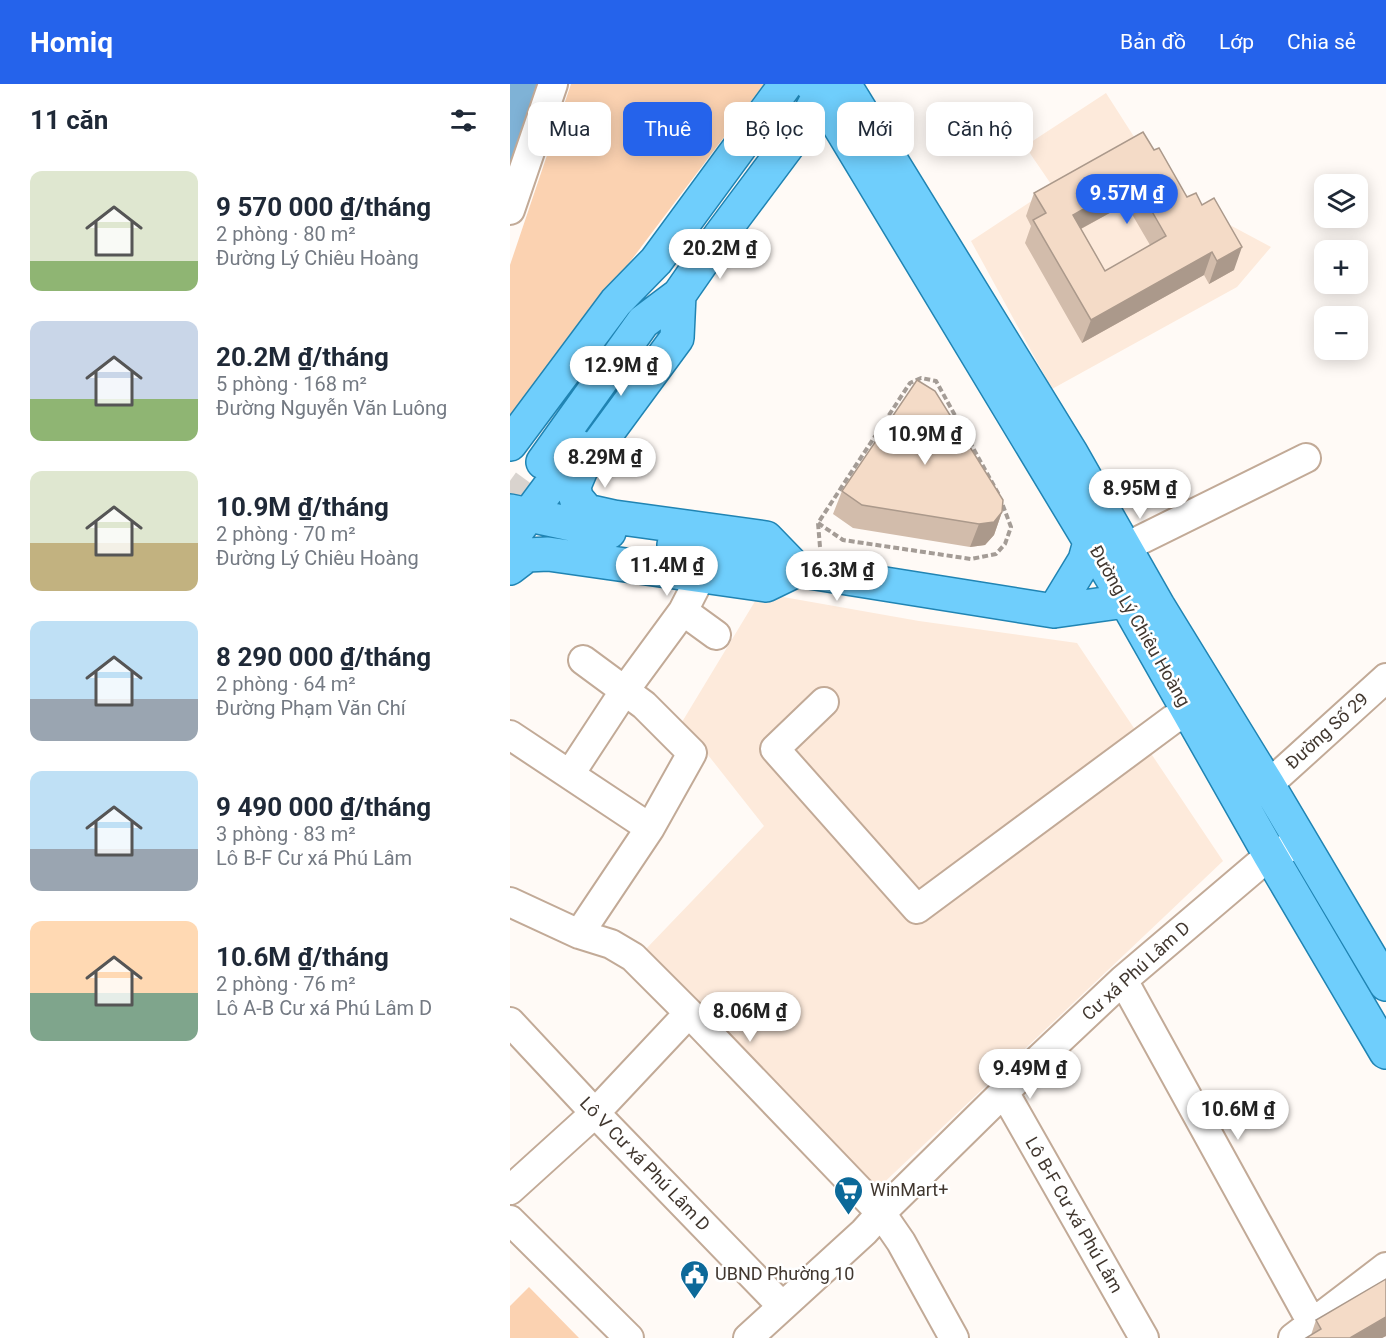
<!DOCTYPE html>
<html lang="vi">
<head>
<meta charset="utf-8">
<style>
  :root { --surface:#fff; --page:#f6f6f7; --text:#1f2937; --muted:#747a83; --accent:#2563eb }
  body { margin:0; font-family:Roboto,sans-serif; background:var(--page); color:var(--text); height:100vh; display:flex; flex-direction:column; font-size:22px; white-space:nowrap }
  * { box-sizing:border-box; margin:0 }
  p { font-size:20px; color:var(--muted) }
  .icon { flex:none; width:33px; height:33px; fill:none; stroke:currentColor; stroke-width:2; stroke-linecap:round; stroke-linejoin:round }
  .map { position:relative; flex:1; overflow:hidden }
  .details { display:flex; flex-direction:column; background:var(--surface); width:510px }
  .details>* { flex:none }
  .hud { position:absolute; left:18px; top:18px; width:570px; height:54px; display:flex; gap:12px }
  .buttons { position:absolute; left:804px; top:90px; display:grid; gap:12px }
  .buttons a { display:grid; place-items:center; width:54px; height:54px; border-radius:12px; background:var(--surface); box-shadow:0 3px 15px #0003; font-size:30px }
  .price { position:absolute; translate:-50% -51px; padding:0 14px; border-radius:21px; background:#fff; color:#222; font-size:20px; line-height:39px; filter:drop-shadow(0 2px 3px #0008) }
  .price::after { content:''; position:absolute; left:50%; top:36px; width:18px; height:14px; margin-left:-9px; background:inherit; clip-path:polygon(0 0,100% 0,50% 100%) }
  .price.on { background:var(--accent); color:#fff }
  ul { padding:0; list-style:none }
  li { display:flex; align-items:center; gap:18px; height:150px; padding:0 30px }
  li span { display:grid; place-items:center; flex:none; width:168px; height:120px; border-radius:12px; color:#555 }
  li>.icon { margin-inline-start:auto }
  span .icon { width:72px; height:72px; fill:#fffc; stroke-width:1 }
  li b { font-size:26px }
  h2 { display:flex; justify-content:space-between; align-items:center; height:72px; padding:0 30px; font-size:26px }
  .tag { padding:0 21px; border-radius:12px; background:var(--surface); box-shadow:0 3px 15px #0003; font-size:21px; line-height:54px }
  .tag.on { background:var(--accent); color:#fff }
  header { display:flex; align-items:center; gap:36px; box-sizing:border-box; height:84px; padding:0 30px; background:var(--accent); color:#fff }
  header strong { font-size:28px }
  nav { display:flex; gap:33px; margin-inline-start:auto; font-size:21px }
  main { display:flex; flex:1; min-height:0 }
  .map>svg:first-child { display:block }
  .built { fill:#fdeadb }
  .green { fill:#fbd2b1 }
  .water { fill:#7fb2d6 }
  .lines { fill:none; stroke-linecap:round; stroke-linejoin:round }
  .major-tunnel { stroke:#d9d3ce; stroke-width:33; stroke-dasharray:33 16; stroke-linecap:butt }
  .minor-casing { stroke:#c2aa97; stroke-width:32 }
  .major-casing { stroke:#2084b3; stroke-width:36 }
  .path { stroke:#a49c96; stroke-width:4; stroke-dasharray:6 3; stroke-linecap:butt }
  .minor { stroke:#fff; stroke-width:28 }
  .major { stroke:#6fcefc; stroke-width:33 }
  .wall { fill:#d2bcab; fill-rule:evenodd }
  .shaded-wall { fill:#ab998b }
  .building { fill:#f4dbc7; stroke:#ab998b; stroke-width:1.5; fill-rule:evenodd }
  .labels { text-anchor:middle; stroke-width:5; stroke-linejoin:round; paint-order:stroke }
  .street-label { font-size:18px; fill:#41372f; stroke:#fff }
  .poi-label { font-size:18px; fill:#41372f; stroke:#fff; text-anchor:start }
</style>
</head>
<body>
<header>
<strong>Homiq</strong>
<nav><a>Bản đồ</a><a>Lớp</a><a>Chia sẻ</a></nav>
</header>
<main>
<section class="details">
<h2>11 căn<svg class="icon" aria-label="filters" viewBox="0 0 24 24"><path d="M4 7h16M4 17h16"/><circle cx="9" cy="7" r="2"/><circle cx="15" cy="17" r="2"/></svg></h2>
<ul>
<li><span style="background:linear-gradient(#dfe7d0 75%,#8fb573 0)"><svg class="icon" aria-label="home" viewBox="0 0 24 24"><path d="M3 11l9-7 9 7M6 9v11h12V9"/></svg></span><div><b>9 570 000 ₫/tháng</b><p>2 phòng · 80 m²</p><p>Đường Lý Chiêu Hoàng</p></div></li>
<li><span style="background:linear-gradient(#c9d6e8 65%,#8fb573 0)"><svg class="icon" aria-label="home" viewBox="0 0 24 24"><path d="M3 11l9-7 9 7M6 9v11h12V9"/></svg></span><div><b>20.2M ₫/tháng</b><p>5 phòng · 168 m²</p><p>Đường Nguyễn Văn Luông</p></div></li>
<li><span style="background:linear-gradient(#dfe7d0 60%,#c2b280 0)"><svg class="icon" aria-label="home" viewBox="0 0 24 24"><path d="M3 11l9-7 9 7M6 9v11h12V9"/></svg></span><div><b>10.9M ₫/tháng</b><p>2 phòng · 70 m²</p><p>Đường Lý Chiêu Hoàng</p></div></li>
<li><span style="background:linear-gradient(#bfe0f5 65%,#9aa5b1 0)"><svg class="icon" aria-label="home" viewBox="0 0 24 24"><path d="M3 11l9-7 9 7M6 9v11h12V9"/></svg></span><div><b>8 290 000 ₫/tháng</b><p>2 phòng · 64 m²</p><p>Đường Phạm Văn Chí</p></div></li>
<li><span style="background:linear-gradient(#bfe0f5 65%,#9aa5b1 0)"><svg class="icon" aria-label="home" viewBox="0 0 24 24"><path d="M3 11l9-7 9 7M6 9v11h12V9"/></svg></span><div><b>9 490 000 ₫/tháng</b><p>3 phòng · 83 m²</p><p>Lô B-F Cư xá Phú Lâm</p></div></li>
<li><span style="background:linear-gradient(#ffd9b3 60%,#7fa58c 0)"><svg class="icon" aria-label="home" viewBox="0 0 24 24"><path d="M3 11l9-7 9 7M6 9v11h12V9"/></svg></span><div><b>10.6M ₫/tháng</b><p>2 phòng · 76 m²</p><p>Lô A-B Cư xá Phú Lâm D</p></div></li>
</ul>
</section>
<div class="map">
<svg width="876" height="1254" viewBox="0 0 876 1254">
  <rect width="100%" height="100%" fill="#fffaf6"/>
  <path class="built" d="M 596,9 L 628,59 L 690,125 L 761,163 L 727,203 L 542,305 L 461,157 L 543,103 L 515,62 Z
    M 250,509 L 409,537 L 567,559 L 713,777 L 363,1109 L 134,867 L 254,742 L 172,638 Z"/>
  <path class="green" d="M 61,0 L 254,0 L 0,337 L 0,181 Z
    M 19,1203 L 69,1254 L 0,1254 L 0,1222 Z"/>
  <path class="water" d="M 0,0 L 33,0 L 0,97 Z"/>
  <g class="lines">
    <path class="major-tunnel" d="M 0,425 L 26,389"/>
    <defs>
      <path id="minor" d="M 0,126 L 43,0
        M 616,463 L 796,374
        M 173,527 L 206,551
        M 314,618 L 265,665 L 407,825 L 662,636 L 680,628
        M 0,651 L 140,744 L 182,669 L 134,621 L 73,576
        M 60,690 L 115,606 L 173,527 L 191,492
        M 758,701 L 876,594
        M 0,818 L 69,850 L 101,860 L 123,873 L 179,929 L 371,1129 L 391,1158 L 444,1254
        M 69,850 L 140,744
        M 613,896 L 802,1239
        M 0,938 L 85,1029 L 272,1222
        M 494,1008 L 634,1254
        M 0,1106 L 85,1029 L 179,929
        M 0,1136 L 119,1254
        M 238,1254 L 354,1148 L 371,1129 L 494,1008 L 613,896 L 760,771 L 791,759
        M 783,1254 L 876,1183"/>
      <path id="major" d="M 301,0 L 311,6 L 327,38 L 616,517 L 760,771 L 876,968
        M 334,0 L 561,369 L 648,522 L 758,701 L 876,900
        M 160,230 L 169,211 L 210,152 L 296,37 L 315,0
        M 0,360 L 106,218 L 146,177 L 276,0
        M 33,378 L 133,238 L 169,211
        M 0,427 L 99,448
        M 0,456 L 69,363
        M 164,461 L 287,486 L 544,527 L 616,517 L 634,520
        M 0,484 L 17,471 L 38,470 L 256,501 L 287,486 L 256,454 L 104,433 L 77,427 L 66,414 L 64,402 L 72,383 L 167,254 L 169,211
        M 544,527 L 575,476 L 580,458"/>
    </defs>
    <use href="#minor" class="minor-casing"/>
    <use href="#major" class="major-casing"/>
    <path class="path" d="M 308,439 L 333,456 L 461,475 L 486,470 L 495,460 L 501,443 L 492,419
      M 310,463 L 308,439 L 400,299 L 411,294 L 426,297 L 489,411"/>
    <use href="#minor" class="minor"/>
    <use href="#major" class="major"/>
  </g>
  <path class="wall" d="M 644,66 L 677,113 L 724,186 L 699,200 L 694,191 L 572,259 L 515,159 L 521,142 L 516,132 L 524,109 ZM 616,120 L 640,161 L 595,187 L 571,145 Z
    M 332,407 L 492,428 L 484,451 L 475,461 L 460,463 L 343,444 L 323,430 Z
    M 806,1236 L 876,1252 L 872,1254 L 796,1254 L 801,1251 Z"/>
  <path class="shaded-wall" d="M 624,96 L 616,120 L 554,154 L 563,131 Z
    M 732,163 L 724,186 L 699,200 L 707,177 Z
    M 702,168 L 694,191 L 572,259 L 581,236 Z
    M 492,428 L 484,451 L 475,461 L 460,463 L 469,440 Z
    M 876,1233 L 876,1252 L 872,1254 L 840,1254 Z"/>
  <path class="building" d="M 633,48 L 644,66 L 649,64 L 677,113 L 686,109 L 692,121 L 704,114 L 732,163 L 707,177 L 702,168 L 581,236 L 523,136 L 536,129 L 524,109 ZM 624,96 L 656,152 L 595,187 L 563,131 Z
    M 407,296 L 425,307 L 493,416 L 492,428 L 484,438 L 469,440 L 352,421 L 332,407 Z
    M 876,1195 L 876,1233 L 840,1254 L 796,1254 L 811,1245 L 806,1236 Z"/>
  <defs>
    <symbol id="supermarket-pin" viewBox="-11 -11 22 30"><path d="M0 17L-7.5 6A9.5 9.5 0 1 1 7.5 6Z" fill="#0c6999" stroke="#fff"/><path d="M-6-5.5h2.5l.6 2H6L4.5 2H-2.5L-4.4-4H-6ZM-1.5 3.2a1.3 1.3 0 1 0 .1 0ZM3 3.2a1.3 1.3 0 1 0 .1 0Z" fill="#fff"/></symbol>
    <symbol id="civic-pin" viewBox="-11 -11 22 30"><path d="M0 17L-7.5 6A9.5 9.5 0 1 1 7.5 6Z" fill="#0c6999" stroke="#fff"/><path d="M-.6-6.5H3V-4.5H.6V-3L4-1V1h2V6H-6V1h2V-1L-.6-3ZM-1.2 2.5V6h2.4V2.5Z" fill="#fff"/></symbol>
  </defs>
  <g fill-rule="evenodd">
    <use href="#supermarket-pin" x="322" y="1090" width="33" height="45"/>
    <use href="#civic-pin" x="168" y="1174" width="33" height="45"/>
  </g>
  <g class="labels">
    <g class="street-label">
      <text transform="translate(630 542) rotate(60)" y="6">Đường Lý Chiêu Hoàng</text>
      <text transform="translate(817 647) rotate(-42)" y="6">Đường Số 29</text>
      <text transform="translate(626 887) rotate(-42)" y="6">Cư xá Phú Lâm D</text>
      <text transform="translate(135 1080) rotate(46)" y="6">Lô V Cư xá Phú Lâm D</text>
      <text transform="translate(564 1131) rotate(60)" y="6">Lô B-F Cư xá Phú Lâm</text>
    </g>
    <g class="poi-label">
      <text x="360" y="1112">WinMart+</text>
      <text x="205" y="1196">UBND Phường 10</text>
    </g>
  </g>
</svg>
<div class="buttons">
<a><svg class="icon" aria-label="layers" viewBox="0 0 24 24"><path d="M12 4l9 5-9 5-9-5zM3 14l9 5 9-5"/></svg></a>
<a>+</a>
<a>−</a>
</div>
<b class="price on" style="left:617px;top:141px">9.57M ₫</b>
<b class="price" style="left:210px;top:196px">20.2M ₫</b>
<b class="price" style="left:111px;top:313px">12.9M ₫</b>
<b class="price" style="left:415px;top:382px">10.9M ₫</b>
<b class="price" style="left:95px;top:405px">8.29M ₫</b>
<b class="price" style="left:630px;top:436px">8.95M ₫</b>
<b class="price" style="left:157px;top:513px">11.4M ₫</b>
<b class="price" style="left:327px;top:518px">16.3M ₫</b>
<b class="price" style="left:240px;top:959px">8.06M ₫</b>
<b class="price" style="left:520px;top:1016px">9.49M ₫</b>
<b class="price" style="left:728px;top:1057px">10.6M ₫</b>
<div class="hud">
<a class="tag">Mua</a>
<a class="tag on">Thuê</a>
<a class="tag">Bộ lọc</a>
<a class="tag">Mới</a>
<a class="tag">Căn hộ</a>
</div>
</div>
</main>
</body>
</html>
